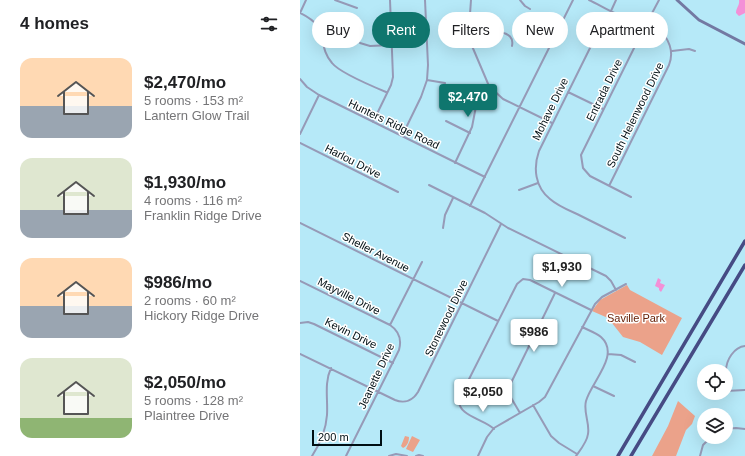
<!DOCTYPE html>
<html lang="en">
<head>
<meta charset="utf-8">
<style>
  :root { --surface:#fff; --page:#f6f6f6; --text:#202124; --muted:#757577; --accent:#0f766e }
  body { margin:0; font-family:Helvetica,sans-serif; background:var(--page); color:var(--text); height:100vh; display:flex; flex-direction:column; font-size:15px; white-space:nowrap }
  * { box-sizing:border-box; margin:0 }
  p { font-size:13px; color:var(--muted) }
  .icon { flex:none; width:22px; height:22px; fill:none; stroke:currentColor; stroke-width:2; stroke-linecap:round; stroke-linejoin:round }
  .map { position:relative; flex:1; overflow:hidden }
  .side { display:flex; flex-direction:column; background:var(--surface); width:300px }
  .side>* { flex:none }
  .guide { position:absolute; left:12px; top:12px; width:373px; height:36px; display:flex; gap:8px }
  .buttons { position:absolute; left:397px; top:364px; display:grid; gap:8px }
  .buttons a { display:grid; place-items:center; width:36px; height:36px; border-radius:50%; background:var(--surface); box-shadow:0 4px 16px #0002; font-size:20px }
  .scale { position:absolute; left:12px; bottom:10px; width:70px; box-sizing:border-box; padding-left:4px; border:2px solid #000f14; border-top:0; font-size:11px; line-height:14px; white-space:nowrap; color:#000f14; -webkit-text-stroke:3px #fff; paint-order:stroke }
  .price { position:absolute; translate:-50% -34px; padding:0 9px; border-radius:4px; background:#fff; color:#222; font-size:13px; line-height:26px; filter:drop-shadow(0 1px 2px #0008) }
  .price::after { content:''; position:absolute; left:50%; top:24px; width:12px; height:9px; margin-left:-6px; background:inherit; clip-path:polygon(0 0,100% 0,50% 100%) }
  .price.selected { background:var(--accent); color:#fff }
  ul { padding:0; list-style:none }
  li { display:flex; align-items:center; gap:12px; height:100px; padding:0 20px }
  li span { display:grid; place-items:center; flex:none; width:112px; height:80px; border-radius:12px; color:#555 }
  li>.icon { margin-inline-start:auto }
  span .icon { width:48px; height:48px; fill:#fffc; stroke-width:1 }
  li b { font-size:17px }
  h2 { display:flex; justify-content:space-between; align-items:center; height:48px; padding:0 20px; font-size:17px }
  .pill { padding:0 14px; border-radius:18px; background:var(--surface); box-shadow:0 4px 16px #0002; font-size:14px; line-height:36px }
  .pill.selected { background:var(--accent); color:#fff }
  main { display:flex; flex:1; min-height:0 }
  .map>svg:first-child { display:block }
  .green { fill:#eba28a }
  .water { fill:#f390d7 }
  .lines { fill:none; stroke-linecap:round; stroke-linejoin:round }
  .street { stroke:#969ab7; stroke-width:2 }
  .secondary { stroke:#7379a2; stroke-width:3 }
  .highway { stroke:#464b84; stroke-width:3.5 }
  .labels { text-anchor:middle; stroke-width:3; stroke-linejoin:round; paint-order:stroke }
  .street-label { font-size:11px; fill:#000f14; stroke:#fff }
  .park-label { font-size:11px; fill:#682209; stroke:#fff }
</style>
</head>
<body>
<main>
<section class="side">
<h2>4 homes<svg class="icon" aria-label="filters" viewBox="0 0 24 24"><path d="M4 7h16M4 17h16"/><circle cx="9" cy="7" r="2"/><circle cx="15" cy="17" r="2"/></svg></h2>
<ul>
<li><span style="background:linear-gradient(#ffd9b3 60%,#9aa5b1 0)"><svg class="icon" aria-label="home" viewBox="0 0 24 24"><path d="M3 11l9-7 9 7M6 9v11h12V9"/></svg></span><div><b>$2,470/mo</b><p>5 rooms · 153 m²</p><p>Lantern Glow Trail</p></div></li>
<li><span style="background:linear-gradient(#dfe7d0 65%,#9aa5b1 0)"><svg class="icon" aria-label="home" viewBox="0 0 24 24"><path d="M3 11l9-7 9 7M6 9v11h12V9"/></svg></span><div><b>$1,930/mo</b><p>4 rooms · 116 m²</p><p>Franklin Ridge Drive</p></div></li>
<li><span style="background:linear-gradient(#ffd9b3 60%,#9aa5b1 0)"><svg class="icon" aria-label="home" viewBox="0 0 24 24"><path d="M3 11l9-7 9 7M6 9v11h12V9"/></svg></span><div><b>$986/mo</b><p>2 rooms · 60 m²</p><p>Hickory Ridge Drive</p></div></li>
<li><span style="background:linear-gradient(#dfe7d0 75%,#8fb573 0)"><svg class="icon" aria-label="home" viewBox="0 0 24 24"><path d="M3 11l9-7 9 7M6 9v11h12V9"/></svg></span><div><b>$2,050/mo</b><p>5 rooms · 128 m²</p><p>Plaintree Drive</p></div></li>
</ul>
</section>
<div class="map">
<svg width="445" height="456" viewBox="0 0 445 456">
  <rect width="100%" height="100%" fill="#b6e9f8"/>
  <path class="green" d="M 327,285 L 330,290 L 382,318 L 362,355 L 340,342 L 323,337 L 308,318 L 292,311 L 300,300 Z
    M 378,401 L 395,416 L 392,424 L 386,430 L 376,456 L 352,456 L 368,426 Z
    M 105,436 L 109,437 C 109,442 107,446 103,448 L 101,446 Z
    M 112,436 L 120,440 L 113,452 L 106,449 Z"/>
  <path class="water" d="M 439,0 L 445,0 L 445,13 L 439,16 L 436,13 C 436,8 440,5 439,0 Z
    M 358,278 L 361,280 L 360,283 L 365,285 L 361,292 L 359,290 L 359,288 L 355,286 Z"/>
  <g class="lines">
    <path class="street" d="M 35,0 L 57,8
      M 171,0 L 170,14 L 172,46 L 189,86 L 203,99 L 252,123
      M 220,0 L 225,6 L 230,9
      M 289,0 C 298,4 307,10 317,14 C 325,17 333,15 341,18 C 360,24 377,45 369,65 L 309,186
      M 311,11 L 316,0
      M 0,13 C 33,29 15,43 32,63 C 39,72 74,87 86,92
      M 0,13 L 6,0
      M 171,34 C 183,33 216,26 212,46
      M 60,43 L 70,46 L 92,45
      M 291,46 L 239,151 C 233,168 235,187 250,199 C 258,206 268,210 277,214 C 293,222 309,230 325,238
      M 372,51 L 389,49 L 395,51
      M 0,79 L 7,87 L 19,95 L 185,177
      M 127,80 L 145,83
      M 268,92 L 303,109
      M 146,121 L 170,133
      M 73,122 L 91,85 L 93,77 L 90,0
      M 0,134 L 19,95
      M 102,136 L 121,97 L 127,80 L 128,65 L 125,0
      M 0,143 L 98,192
      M 155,163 L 172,127 L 178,96 L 183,90 L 189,86
      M 129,185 L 185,213 L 208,228 L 306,276 L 311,281 L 316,290
      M 219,190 L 238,183
      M 331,197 L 290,176 L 283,168 L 281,155 L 342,32 L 359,0
      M 170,206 L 273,0
      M 0,223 L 198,321
      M 143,228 L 145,215 L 153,198
      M 0,281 L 90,325 C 99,331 102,339 99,350 L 46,456
      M 0,323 L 8,322 L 14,324 L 93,363
      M 90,325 L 122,262
      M 0,354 L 95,400 C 105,404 113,400 118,392 L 201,224
      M 308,354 L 321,355 L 335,362
      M 426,371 C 426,360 434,347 445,346
      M 426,372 L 428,391
      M 293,386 L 314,396
      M 426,391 L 445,390
      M 406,394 L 412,393
      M 233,405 L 251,436 L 259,443 L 277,454
      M 220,413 L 210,396 L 210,385 L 255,293
      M 194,429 C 184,419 157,416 159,399 L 217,284 L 223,279 L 230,280 L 291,310
      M 426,429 L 436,428 L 445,429
      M 12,456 C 20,444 26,429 27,415 C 28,399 24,383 31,368
      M 89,456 L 96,454 L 107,456
      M 116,456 L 119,455 L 123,456
      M 178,456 L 187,437 L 194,428 L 239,402 L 245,397 L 295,304 L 302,297 L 326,284
      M 276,456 C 281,449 287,442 288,434 C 290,423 283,412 286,401 C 291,382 321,355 301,337 C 296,333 288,330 282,327
      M 400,456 L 403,445 L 411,437"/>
    <path class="secondary" d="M 377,0 L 399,20 L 445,44"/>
    <path class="highway" d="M 318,456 L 445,241
      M 331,456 L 445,265"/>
  </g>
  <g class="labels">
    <g class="street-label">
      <text transform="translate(304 90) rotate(-64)" y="4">Entrada Drive</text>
      <text transform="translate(250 109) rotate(-64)" y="4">Mohave Drive</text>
      <text transform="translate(335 115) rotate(-64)" y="4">South Helenwood Drive</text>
      <text transform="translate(94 124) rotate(26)" y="4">Hunters Ridge Road</text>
      <text transform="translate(53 161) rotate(27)" y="4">Harlou Drive</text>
      <text transform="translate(76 252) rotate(27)" y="4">Sheller Avenue</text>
      <text transform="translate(49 296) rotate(27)" y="4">Mayville Drive</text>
      <text transform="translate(146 318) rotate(-64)" y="4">Stonewood Drive</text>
      <text transform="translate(51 333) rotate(26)" y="4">Kevin Drive</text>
      <text transform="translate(76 376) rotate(-65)" y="4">Jeanette Drive</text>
    </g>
    <g class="park-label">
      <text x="336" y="322">Saville Park</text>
    </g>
  </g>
</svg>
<div class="buttons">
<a><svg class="icon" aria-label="locate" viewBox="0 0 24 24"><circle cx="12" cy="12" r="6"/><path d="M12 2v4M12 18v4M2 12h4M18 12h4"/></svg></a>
<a><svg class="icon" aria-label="layers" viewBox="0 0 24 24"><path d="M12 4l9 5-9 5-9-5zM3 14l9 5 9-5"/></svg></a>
</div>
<div class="scale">200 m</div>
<b class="price selected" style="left:168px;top:118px">$2,470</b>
<b class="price" style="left:262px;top:288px">$1,930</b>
<b class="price" style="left:234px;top:353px">$986</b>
<b class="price" style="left:183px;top:413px">$2,050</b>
<div class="guide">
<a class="pill">Buy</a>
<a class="pill selected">Rent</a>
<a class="pill">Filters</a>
<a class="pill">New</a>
<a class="pill">Apartment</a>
</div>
</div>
</main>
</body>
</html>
